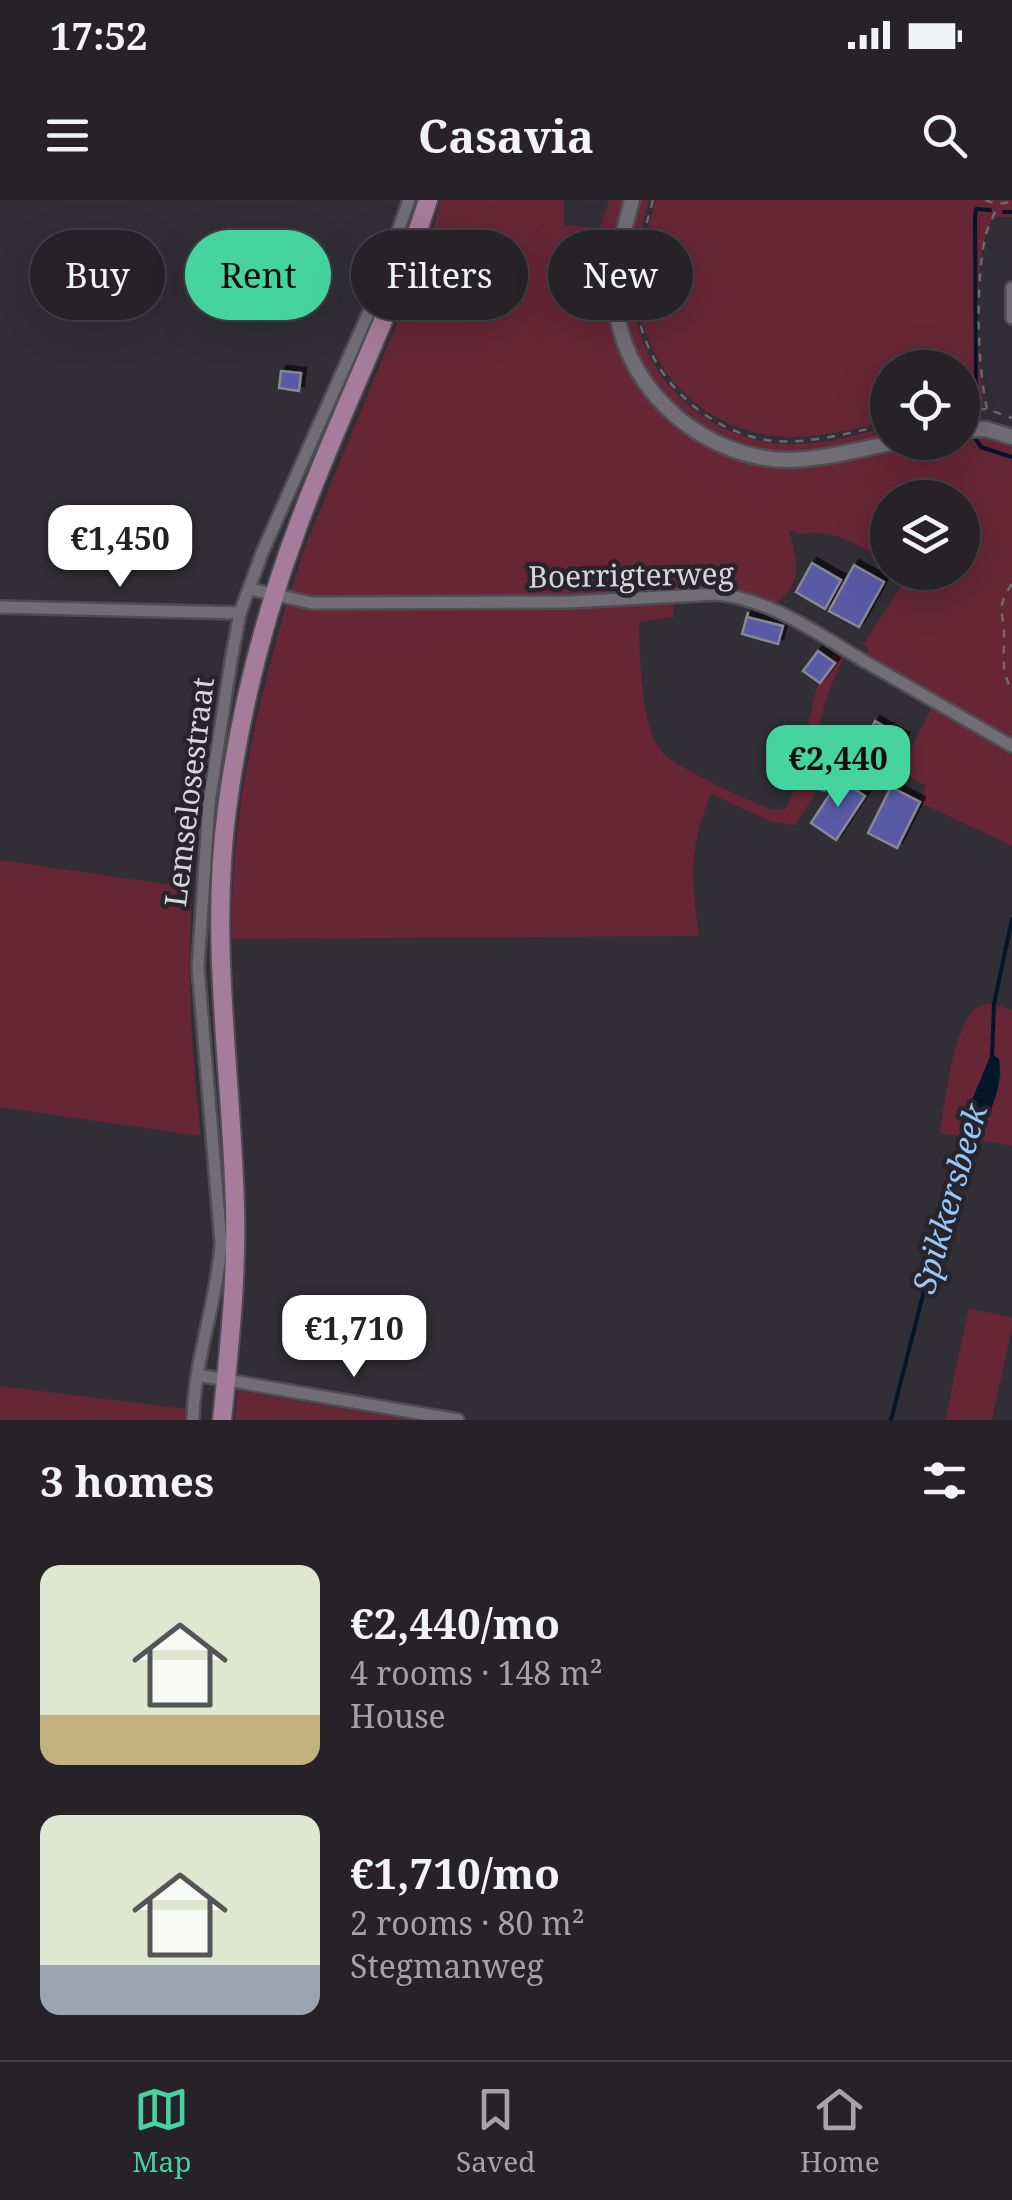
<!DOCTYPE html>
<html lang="en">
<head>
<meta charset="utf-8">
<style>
  :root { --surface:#262228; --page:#322f34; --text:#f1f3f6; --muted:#a4a4a8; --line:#423f45; --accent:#45d49f }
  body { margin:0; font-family:"Noto Serif",serif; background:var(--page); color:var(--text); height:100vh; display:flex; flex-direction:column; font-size:38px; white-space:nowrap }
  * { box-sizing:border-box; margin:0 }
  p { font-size:32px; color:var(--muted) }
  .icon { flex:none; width:55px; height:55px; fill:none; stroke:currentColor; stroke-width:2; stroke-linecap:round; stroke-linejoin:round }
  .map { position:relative; height:1220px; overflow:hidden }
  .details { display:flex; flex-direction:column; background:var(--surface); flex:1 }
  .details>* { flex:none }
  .guide { position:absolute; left:30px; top:30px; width:952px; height:90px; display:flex; gap:20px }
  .fabs { position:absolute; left:870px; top:150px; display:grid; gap:20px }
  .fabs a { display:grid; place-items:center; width:110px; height:110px; border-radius:50%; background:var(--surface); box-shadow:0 10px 40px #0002,0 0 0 2px var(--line); font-size:50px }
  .price { position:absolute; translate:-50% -85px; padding:0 22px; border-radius:20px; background:#fff; color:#222; font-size:32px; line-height:65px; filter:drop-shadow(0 2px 5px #0008) }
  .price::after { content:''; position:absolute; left:50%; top:60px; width:30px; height:22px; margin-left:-15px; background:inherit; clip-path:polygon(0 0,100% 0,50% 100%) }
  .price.selected { background:var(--accent); color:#111 }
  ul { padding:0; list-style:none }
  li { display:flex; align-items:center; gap:30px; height:250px; padding:0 40px }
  li span { display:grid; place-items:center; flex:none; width:280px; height:200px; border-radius:20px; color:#555 }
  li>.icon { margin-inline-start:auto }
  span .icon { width:120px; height:120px; fill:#fffc; stroke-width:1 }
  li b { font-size:42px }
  h2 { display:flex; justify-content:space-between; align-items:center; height:120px; padding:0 40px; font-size:42px }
  .pill { padding:0 35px; border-radius:45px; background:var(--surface); box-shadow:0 10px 40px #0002,0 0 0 2px var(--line); font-size:35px; line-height:90px }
  .pill.selected { background:var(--accent); color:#111 }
  .status { display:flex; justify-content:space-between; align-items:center; height:70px; padding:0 50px; background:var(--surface); direction:ltr }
  .status svg { height:28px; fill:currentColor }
  header { display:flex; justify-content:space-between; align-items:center; height:130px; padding:0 40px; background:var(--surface); font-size:45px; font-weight:700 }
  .dock { display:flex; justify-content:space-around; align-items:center; height:140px; border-top:2px solid var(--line); background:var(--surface); font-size:28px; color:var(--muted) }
  .dock a { display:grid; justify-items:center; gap:5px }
  .dock .selected { color:var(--accent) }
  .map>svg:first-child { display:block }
  .green { fill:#662636; fill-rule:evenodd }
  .water { fill:#04162a }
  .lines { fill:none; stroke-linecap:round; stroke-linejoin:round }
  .stream { stroke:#04162a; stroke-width:4 }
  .building { fill:#585aa5; stroke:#878892; stroke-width:2.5; filter:url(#shadow) }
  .minor-casing { stroke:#4f4c52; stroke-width:16 }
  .tertiary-casing { stroke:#4f4c52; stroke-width:19 }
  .primary-casing { stroke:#4f4c52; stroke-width:22 }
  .path { stroke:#6b686f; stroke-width:2.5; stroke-dasharray:8 8; stroke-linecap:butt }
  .minor { stroke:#716d75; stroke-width:11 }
  .tertiary { stroke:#716d75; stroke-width:14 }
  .primary { stroke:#a57c9b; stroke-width:18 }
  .labels { text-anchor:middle; stroke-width:9; stroke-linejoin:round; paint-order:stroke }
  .street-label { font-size:30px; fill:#d8d6db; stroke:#28242c }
  .water-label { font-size:32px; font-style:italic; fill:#98c8fb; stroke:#28242c }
</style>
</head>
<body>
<div class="status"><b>17:52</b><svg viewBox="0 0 49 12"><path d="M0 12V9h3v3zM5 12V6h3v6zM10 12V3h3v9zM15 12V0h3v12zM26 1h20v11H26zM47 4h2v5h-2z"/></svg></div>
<header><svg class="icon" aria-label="menu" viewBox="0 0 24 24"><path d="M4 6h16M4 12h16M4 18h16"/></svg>Casavia<svg class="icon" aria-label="search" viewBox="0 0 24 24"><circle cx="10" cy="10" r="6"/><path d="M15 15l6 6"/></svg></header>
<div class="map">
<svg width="1012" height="1220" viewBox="0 0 1012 1220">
  <defs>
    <filter id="shadow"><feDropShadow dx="5" dy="-5" stdDeviation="0" flood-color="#0009"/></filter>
  </defs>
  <rect width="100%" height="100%" fill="#322e36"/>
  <path class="green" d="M 440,0 L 564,0 L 564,25 L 600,28 L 609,0 L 627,0 L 613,118 L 667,216 L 691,236 L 721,252 L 817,264 L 927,243 L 962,242 L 963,236 L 980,234 L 1012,244 L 1012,543 L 864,457 L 869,449 L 863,445 L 910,373 L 962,372 L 962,298 L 888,298 L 887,361 C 868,352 849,338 828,334 C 813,330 804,338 789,330 C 797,365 805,378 775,405 L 751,396 L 314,401 L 290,393 L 305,347 L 396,126 L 435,23 Z
    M 638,0 L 649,0 C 642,30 632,60 633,91 C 635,174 706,242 788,244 C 821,245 855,235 887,228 L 887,240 C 860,244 832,252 805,255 C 716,262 625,188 622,98 C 620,64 630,33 638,0 Z
    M 656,0 L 1012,0 L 1012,17 L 993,17 C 971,55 978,162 984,207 L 963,208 L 962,168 L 888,168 L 887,222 C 855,228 821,238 789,237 C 712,235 645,176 639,98 C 636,64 647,32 656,0 Z
    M 673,399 L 673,417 L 639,422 C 640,455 640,527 662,552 C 673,566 754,604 773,610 L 785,609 L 794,591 L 818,481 L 835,449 L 845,455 C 823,500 812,533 822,583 L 795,625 L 772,622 L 711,594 C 688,651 691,677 699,736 L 232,739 C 229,625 255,514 286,406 L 408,407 Z
    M 932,506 L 1012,553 L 1012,646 L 919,602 L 926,586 L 900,572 Z
    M 0,660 L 192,688 C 187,777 191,849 201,936 L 0,907 Z
    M 994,804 L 1012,810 L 1012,946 L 940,933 C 944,907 954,818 979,806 C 983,804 989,805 994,804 ZM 992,854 L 999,859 L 1001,876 L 988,917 L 974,925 L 965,916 Z
    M 969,1109 L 1012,1117 L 1012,1128 L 992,1220 L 945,1220 Z
    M 0,1186 L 186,1209 L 184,1220 L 0,1220 Z
    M 238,1190 L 262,1195 L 411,1220 L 235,1220 Z"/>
  <path class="water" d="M 991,854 L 999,859 C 1002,880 996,897 988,917 L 965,928 L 965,917 Z"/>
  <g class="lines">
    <path class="stream" d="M 1004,12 L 1012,12
      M 974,203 L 976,188 L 975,17 L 976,9 L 990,10
      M 974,214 L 974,221
      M 975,238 L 981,247 L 1012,257
      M 992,857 L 994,804 L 1012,719
      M 891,1220 L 966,927"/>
  </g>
  <path class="building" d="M 281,171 L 301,173 L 299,191 L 279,188 Z
    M 812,363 L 841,380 L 825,409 L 796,392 Z
    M 854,365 L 884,382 L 859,427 L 829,411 Z
    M 748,412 L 747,417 L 783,426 L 778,444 L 742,434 L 744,427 Z
    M 818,451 L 835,463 L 820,483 L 803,471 Z
    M 875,521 L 904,538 L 898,552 L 903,554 L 890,579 L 877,572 L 889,548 L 867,538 Z
    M 818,558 L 832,561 L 825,591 L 811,587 Z
    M 840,579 L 865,596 L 836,640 L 811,623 Z
    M 891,587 L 920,602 L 897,648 L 868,633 Z"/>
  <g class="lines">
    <defs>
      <path id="minor" d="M 1012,88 L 1012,118
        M 250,389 L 312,403 L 568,402 L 717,394 C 772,400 818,434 864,461 C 913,489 963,518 1012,546
        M 0,407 L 240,413
        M 197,1175 L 458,1220
        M 193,1220 C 194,1159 217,1103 221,1043 L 198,767 L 209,603 L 231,461 L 240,413 L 262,353 L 372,105 L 409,0"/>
      <path id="tertiary" d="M 632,0 C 622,37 611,74 617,113 C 629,195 708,260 790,260 C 825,259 861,249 896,242
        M 962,230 L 986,229 L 1012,237"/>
      <path id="primary" d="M 222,1220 C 229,1150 237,1079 235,1009 C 232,875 209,743 227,609 C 240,510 264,416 299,323 C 339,214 393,111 428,0"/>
    </defs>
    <use href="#minor" class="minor-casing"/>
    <use href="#tertiary" class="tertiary-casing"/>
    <use href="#primary" class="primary-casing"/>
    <path class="path" d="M 653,0 C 645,30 635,59 636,90 C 636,165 700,233 774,241 C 811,244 851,232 888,225
      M 985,0 L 997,4 L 1012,2
      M 987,209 C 977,163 975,81 986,34 C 989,24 995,15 997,4
      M 962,210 L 987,209 L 1012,218
      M 1012,384 C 995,409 1004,411 1004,437 C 1004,459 1001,471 1012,491"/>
    <use href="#minor" class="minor"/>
    <use href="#tertiary" class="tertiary"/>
    <use href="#primary" class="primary"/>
  </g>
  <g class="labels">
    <g class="street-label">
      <text transform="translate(631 376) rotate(-1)" y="10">Boerrigterweg</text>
      <text transform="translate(190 592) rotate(-83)" y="10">Lemselosestraat</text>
    </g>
    <g class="water-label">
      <text transform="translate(950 999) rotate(-74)" y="11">Spikkersbeek</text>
    </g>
  </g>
</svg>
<div class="fabs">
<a><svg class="icon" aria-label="locate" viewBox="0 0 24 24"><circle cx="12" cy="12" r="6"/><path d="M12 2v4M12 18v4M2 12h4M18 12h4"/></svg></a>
<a><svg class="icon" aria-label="layers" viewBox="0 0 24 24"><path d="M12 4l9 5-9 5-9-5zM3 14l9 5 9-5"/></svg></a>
</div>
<b class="price" style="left:120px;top:390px">€1,450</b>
<b class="price selected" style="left:838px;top:610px">€2,440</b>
<b class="price" style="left:354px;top:1180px">€1,710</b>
<div class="guide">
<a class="pill">Buy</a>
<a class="pill selected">Rent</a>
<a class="pill">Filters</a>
<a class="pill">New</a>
</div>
</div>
<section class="details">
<h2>3 homes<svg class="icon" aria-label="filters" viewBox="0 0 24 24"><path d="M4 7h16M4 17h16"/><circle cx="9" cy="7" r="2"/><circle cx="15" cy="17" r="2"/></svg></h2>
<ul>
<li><span style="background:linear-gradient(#dfe7d0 75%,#c2b280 0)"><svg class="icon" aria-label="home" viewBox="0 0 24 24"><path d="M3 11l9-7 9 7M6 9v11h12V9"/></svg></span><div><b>€2,440/mo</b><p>4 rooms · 148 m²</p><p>House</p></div></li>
<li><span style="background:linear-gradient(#dfe7d0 75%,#9aa5b1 0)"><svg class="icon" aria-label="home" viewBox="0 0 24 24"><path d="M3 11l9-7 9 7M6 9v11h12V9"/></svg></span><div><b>€1,710/mo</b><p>2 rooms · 80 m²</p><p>Stegmanweg</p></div></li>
</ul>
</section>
<nav class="dock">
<a class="selected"><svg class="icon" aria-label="map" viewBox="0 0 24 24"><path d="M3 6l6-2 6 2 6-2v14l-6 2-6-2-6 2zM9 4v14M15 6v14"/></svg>Map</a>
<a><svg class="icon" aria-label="saved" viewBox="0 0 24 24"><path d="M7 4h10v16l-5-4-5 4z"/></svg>Saved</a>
<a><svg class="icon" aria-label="home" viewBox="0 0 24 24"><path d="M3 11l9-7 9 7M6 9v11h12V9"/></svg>Home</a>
</nav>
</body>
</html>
